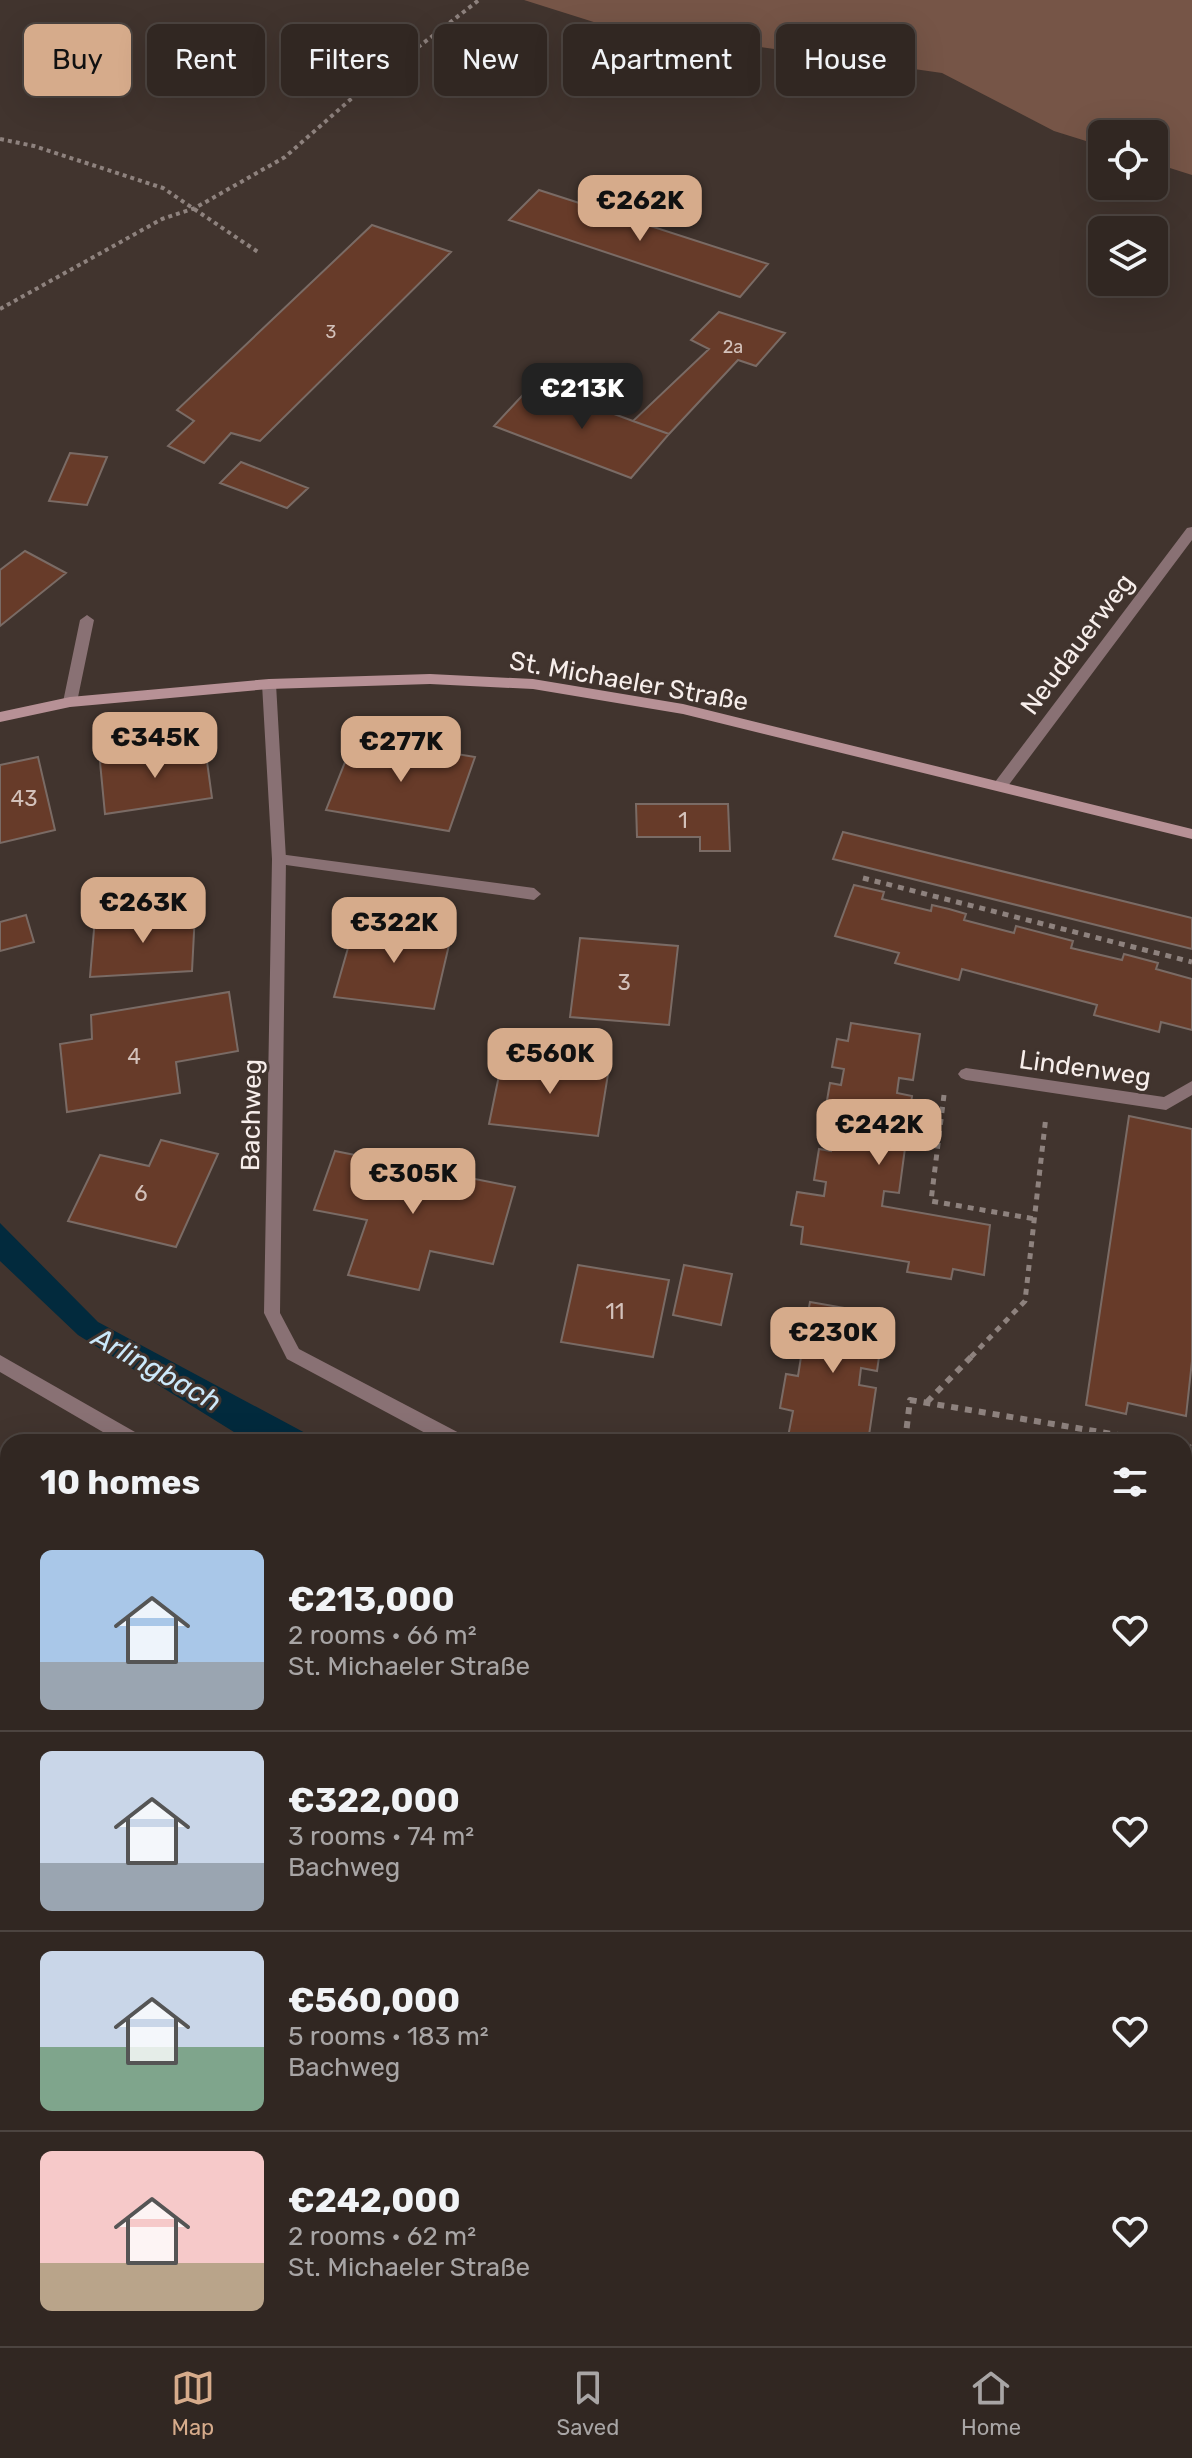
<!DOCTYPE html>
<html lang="en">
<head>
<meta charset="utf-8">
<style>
  :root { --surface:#312722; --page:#392f2a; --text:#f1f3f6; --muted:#a8a5a5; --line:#4c4440; --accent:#d6ab8b }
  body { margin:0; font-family:Rubik,sans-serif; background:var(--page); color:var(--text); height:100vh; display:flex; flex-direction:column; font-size:30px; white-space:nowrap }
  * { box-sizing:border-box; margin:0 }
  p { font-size:26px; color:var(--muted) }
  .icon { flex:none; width:44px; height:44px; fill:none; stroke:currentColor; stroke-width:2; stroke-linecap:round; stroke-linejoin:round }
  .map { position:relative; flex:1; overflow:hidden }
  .drawer { position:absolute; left:0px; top:1434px; width:1192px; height:912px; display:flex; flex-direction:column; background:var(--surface); border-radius:24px 24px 0 0; box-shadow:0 8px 32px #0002,0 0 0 2px var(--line) }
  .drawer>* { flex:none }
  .guide { position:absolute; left:24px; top:24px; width:1144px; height:72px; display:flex; gap:16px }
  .controls { position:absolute; left:1088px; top:120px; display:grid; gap:16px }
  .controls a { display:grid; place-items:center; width:80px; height:80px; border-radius:12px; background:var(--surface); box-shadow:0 8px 32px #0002,0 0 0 2px var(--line); font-size:40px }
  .price { position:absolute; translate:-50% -68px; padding:0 18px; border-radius:16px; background:var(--accent); color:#111; font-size:26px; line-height:52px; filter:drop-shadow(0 2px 4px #0008) }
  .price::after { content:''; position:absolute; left:50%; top:48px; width:24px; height:18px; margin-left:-12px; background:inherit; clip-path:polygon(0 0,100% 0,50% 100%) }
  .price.active { background:#222; color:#fff }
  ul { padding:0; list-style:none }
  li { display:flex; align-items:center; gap:24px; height:200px; padding:0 40px }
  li+li { border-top:2px solid var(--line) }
  li span { display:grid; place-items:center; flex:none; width:224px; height:160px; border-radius:12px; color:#555 }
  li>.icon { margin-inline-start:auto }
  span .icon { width:96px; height:96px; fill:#fffc; stroke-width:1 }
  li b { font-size:34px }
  h2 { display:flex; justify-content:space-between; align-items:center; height:96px; padding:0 40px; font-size:34px }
  .chip { padding:0 28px; border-radius:12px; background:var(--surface); box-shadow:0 8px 32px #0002,0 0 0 2px var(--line); font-size:28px; line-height:72px }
  .chip.active { background:var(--accent); color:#111 }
  .dock { display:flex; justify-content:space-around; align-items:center; height:112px; border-top:2px solid var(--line); background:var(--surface); font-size:22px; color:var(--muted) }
  .dock a { display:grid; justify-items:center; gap:4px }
  .dock .active { color:var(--accent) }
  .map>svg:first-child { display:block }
  .green { fill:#765547 }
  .water { fill:#022a3d }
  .building { fill:#673b29; stroke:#7a6b65; stroke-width:2 }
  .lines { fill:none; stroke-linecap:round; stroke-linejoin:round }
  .path-far2 { stroke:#8e827e; stroke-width:4; stroke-dasharray:4 4; stroke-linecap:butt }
  .path-far1 { stroke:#8e827e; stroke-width:5; stroke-dasharray:6 6; stroke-linecap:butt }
  .path { stroke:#8e827e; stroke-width:6; stroke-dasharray:7 7; stroke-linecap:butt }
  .lane { fill:#897174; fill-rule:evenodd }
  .street { fill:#897174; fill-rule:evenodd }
  .secondary { fill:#b79196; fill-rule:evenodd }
  .labels { text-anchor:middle; stroke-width:6; stroke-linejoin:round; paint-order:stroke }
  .far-number-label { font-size:18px; fill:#d3c1ba }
  .number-label { font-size:22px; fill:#d3c1ba }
  .street-label { font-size:26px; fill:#f7eeeb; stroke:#41342e }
  .water-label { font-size:28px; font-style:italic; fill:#cbe8fa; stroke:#41342e }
</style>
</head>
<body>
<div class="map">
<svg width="1192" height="2346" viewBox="0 0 1192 2346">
  <rect width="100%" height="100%" fill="#41342e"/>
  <path class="green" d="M 524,0 L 1192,0 L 1192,175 L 1154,163 L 1154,134 L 1102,134 L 1102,146 L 1054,131 L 942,73 L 600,24 Z"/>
  <path class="water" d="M 0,1223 L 98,1322 L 322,1442 L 250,1442 L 78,1335 L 0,1261 Z"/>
  <path class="building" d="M 539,190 L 768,264 L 740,297 L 509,220 Z
    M 372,225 L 451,252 L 260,441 L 231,433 L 204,463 L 168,446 L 194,421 L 177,410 Z
    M 719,312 L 785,333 L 756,366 L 738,360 L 669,434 L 633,421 L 709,349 L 691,340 Z
    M 533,384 L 633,421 L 669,434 L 631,478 L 494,426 Z
    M 70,453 L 107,457 L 87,505 L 49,501 Z
    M 241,462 L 308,488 L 287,508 L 220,483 Z
    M 25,551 L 66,573 L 0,626 L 0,570 Z
    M 355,737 L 475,757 L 449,831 L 326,810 Z
    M 205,747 L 212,798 L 105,814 L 100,762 Z
    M 38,757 L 55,830 L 0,843 L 0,765 Z
    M 636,804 L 728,804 L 730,851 L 700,851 L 700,837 L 637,837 Z
    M 843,832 L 1192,918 L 1192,949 L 833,859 Z
    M 854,885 L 884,892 L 882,899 L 931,911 L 932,905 L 949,909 L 966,914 L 964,920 L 1014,933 L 1016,926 L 1073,941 L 1071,948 L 1122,960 L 1124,954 L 1158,963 L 1156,969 L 1192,979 L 1192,1030 L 1161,1022 L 1159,1032 L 1094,1015 L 1097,1005 L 962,969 L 959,980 L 895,963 L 899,953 L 835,936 Z
    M 195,913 L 192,971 L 90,977 L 95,918 Z
    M 26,915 L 34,942 L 0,951 L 0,922 Z
    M 356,920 L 452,932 L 434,1009 L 334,997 Z
    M 580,938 L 678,946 L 669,1025 L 570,1017 Z
    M 229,992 L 238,1051 L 176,1062 L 180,1093 L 67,1112 L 60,1044 L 92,1039 L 91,1015 Z
    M 851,1023 L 920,1034 L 913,1080 L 899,1078 L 898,1085 L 897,1093 L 912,1096 L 899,1193 L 884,1191 L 882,1206 L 990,1225 L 984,1275 L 953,1269 L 951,1279 L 907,1272 L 909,1262 L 801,1244 L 803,1227 L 791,1225 L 797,1192 L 824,1196 L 826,1182 L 814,1180 L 819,1149 L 831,1151 L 837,1114 L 825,1112 L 830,1083 L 841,1085 L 844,1069 L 832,1067 L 837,1039 L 848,1041 Z
    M 503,1056 L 609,1068 L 598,1136 L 489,1124 Z
    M 1129,1116 L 1192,1129 L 1192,1361 L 1186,1416 L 1128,1403 L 1126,1414 L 1086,1405 Z
    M 161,1140 L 218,1154 L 176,1247 L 68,1221 L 100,1155 L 149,1166 Z
    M 335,1151 L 515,1187 L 493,1264 L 430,1251 L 419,1290 L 348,1275 L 367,1220 L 314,1210 Z
    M 578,1265 L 669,1280 L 653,1357 L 561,1342 Z
    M 684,1265 L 732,1274 L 721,1325 L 673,1315 Z
    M 810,1302 L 885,1315 L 877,1371 L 861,1368 L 859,1385 L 876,1388 L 868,1442 L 787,1442 L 793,1411 L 780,1408 L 786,1374 L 798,1376 L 801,1357 L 789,1355 L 794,1321 L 806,1323 Z"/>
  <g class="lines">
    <path class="path-far2" d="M 0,139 L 34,146 L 163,188 L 258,252
      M 0,309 L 162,219 L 195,208 L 285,157 L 351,99 L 479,0"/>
    <path class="path-far1" d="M 863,878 L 1192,962
      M 944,1095 L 931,1201 L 1035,1219
      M 971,1357 L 1025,1301 L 1046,1116"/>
    <path class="path" d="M 927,1402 L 973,1355
      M 905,1442 L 910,1400 L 1160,1442
      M 1184,1446 L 1192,1448"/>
    <path class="lane" d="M 87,615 L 94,620 L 77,702 L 70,707 L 63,702 L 80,620 Z
      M 279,854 L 534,888 L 541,894 L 534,900 L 279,864 L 272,859 Z
      M 966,1068 L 1164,1097 L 1192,1081 L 1192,1095 L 1166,1110 L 966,1080 L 961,1078 L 958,1074 L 961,1070 Z"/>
    <path class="street" d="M 1192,527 L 1192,540 L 1005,790 L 995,790 L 993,786 L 995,782 L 1187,528 Z
      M 269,679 L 276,684 L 286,859 L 280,1313 L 299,1349 L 465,1436 L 468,1442 L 442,1442 L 287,1359 L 264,1313 L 272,859 L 262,684 Z
      M 0,1355 L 142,1436 L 145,1442 L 120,1442 L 0,1372 Z
      M 1184,2130 L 1192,2133 L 1192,2157 L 1184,2154 Z
      M 534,2338 L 556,2338 L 558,2346 L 536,2346 Z"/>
    <path class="secondary" d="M 430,674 L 533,679 L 683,704 L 1192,829 L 1192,839 L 683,714 L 533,689 L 430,684 L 269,689 L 70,707 L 0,722 L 0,712 L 70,697 L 269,679 Z"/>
  </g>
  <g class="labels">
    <g class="far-number-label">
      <text x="331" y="338">3</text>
      <text x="733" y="353">2a</text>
    </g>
    <g class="number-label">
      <text x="24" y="806">43</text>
      <text x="683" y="828">1</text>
      <text x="624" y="990">3</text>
      <text x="134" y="1064">4</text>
      <text x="141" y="1201">6</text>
      <text x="615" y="1319">11</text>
    </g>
    <g class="street-label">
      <text transform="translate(1077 644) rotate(-53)" y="9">Neudauerweg</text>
      <text transform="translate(629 681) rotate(10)" y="9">St. Michaeler Straße</text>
      <text transform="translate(1085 1068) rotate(8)" y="9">Lindenweg</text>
      <text transform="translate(251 1115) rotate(-89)" y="9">Bachweg</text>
    </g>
    <g class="water-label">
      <text transform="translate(157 1369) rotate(29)" y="10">Arlingbach</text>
    </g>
  </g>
</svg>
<div class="controls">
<a><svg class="icon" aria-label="locate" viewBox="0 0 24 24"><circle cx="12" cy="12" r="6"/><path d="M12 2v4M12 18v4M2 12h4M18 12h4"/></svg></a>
<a><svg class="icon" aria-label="layers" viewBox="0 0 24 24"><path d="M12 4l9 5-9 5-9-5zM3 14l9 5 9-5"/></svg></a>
</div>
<b class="price" style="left:640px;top:243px">€262K</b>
<b class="price active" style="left:582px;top:431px">€213K</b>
<b class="price" style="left:155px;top:780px">€345K</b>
<b class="price" style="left:401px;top:784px">€277K</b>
<b class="price" style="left:143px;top:945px">€263K</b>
<b class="price" style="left:394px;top:965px">€322K</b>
<b class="price" style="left:550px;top:1096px">€560K</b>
<b class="price" style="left:879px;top:1167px">€242K</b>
<b class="price" style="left:413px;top:1216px">€305K</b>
<b class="price" style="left:833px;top:1375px">€230K</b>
<div class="guide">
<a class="chip active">Buy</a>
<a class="chip">Rent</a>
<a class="chip">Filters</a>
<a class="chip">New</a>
<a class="chip">Apartment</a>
<a class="chip">House</a>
</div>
<section class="drawer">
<h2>10 homes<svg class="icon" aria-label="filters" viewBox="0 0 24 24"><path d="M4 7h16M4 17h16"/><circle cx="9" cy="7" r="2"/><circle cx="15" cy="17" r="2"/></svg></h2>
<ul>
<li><span style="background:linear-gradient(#a9c7e8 70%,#9aa5b1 0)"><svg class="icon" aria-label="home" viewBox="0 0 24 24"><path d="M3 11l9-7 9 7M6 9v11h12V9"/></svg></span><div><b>€213,000</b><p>2 rooms · 66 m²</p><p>St. Michaeler Straße</p></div><svg class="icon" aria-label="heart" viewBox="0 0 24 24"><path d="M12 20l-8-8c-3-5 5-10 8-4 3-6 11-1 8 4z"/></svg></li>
<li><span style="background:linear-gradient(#c9d6e8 70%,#9aa5b1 0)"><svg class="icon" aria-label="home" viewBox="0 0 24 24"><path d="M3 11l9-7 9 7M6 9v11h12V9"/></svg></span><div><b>€322,000</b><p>3 rooms · 74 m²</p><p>Bachweg</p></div><svg class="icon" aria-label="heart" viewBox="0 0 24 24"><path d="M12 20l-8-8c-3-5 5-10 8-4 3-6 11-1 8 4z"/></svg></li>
<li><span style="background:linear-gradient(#c9d6e8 60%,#7fa58c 0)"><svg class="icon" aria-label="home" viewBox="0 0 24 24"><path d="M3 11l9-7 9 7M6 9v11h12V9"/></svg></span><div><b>€560,000</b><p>5 rooms · 183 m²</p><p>Bachweg</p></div><svg class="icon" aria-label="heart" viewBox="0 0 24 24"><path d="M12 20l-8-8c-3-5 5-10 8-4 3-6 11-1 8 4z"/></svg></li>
<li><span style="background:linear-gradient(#f6c9c9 70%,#b9a48a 0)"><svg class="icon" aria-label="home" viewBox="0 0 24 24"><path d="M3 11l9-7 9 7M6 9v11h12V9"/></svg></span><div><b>€242,000</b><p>2 rooms · 62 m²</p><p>St. Michaeler Straße</p></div><svg class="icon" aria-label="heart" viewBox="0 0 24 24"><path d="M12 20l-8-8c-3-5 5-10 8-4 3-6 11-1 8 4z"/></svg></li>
</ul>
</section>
</div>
<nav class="dock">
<a class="active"><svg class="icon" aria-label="map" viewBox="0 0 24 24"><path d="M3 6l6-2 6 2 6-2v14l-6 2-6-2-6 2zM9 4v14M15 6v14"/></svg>Map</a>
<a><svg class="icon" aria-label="saved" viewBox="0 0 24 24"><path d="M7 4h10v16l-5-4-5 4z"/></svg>Saved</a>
<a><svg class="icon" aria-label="home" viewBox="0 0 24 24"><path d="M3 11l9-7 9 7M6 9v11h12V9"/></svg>Home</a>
</nav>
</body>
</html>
